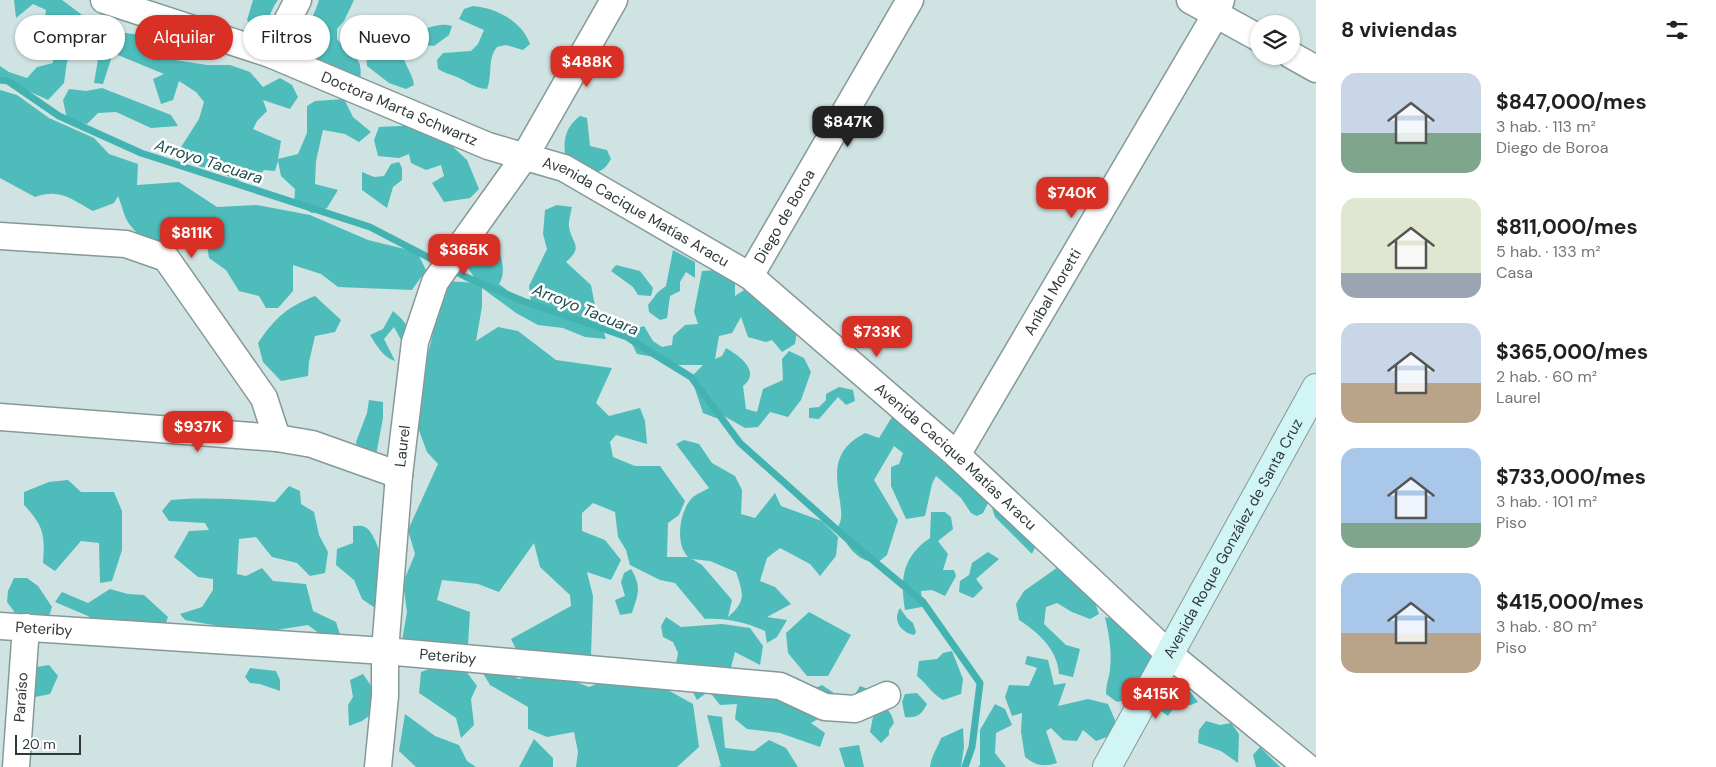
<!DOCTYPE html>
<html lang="es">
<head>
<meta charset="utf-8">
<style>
  :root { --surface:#fff; --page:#f6f6f6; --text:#202124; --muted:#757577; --accent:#d93025 }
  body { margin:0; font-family:"DM Sans",sans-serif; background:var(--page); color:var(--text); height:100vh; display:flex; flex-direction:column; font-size:19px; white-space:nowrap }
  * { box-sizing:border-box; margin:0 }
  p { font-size:16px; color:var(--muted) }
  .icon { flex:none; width:28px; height:28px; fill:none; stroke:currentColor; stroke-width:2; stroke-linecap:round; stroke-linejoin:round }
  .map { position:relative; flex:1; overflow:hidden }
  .details { display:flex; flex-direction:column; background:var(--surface); width:400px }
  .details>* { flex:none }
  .hud { position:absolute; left:15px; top:15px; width:475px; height:45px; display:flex; gap:10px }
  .fabs { position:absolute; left:1250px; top:15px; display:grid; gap:10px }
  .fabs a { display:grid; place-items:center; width:50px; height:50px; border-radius:50%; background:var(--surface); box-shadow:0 1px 4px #0004; font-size:25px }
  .scale { position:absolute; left:15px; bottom:12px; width:66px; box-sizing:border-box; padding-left:5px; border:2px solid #313939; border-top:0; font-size:14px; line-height:18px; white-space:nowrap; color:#313939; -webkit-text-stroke:4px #fff; paint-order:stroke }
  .price { position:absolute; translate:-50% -42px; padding:0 11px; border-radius:10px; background:var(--accent); color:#fff; font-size:16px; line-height:32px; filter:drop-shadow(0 1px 2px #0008) }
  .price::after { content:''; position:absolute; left:50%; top:30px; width:15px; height:11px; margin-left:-8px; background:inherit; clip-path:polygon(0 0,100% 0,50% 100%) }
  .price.on { background:#222; color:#fff }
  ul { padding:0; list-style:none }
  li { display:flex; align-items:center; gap:15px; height:125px; padding:0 25px }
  li span { display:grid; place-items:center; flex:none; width:140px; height:100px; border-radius:15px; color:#555 }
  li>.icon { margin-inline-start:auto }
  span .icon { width:60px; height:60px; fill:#fffc; stroke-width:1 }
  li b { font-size:21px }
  h2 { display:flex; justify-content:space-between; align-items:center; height:60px; padding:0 25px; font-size:21px }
  .tag { padding:0 18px; border-radius:22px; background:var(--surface); box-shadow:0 1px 4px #0004; font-size:18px; line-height:45px }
  .tag.on { background:var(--accent); color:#fff }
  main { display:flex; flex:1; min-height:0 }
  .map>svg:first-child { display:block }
  .forest { fill:#4ebcbb; fill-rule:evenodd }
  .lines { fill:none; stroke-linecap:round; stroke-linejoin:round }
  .stream { stroke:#43b3b2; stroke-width:7 }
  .street-casing { stroke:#869999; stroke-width:29 }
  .secondary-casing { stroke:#869999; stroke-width:30 }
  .street { stroke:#fff; stroke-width:26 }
  .secondary { stroke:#d1f4f4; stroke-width:28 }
  .labels { text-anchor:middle; stroke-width:5; stroke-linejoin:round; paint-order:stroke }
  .street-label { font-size:15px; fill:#313939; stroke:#fff }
  .water-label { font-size:16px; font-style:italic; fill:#1b4c4b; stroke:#fff }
</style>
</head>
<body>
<main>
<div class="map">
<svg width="1316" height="767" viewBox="0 0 1316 767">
  <rect width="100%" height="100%" fill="#cfe3e2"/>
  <path class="forest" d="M 14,0 L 62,0 L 89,20 L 67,62 L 64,83 L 48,100 L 0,78 L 0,66 L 9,72 L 27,78 L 37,67 L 53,63 L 52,42 L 44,21 L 46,10 L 33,4 L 16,18 Z
    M 253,0 L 278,0 C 270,10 270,21 261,31 L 252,27 L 247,20 Z
    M 319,0 L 354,0 L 344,21 L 337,29 L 337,39 C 355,60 365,55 359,86 L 291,57 C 300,38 313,20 319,0 Z
    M 473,6 C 496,8 522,21 530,44 L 523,50 L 506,45 L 497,47 C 487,59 493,74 487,89 C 474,88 468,82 457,77 C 450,74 444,73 438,69 L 437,60 L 443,53 L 471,51 L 478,44 L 484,30 L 459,19 L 464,9 Z
    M 395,19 L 404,22 L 409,30 C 424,33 436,21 452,26 L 449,35 L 434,46 L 407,43 C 397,61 412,68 414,85 L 406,89 L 389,83 L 367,66 C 365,47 373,20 395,19 Z
    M 103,30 L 141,35 L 162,58 L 207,65 L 230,65 L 250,72 L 263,87 L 280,78 L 292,85 L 298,97 L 290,109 L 263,100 L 267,111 L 257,121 L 253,129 L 281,141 L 278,159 L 298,154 L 307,133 L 307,106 L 315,101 L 344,99 L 353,117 L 371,132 L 359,142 L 345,134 L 323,130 L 316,161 L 315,184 L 338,190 L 327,208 L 312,213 L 294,203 L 295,189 L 281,176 L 278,161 L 275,171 L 264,170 L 255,180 L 242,181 L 232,179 L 218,169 L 201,167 L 176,155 L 199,119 L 204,102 L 196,92 L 179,81 L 173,100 L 161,104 L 153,79 L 164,74 L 113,53 L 103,84 L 94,83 Z
    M 102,88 L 171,115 L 178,126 L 151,128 L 116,112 L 98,113 L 87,124 L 67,119 L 63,100 L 69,89 L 86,91 Z
    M 0,90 L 17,95 L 49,118 L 94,138 L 109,154 L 138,164 L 137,185 L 179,182 L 217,207 L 257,205 L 310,215 L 368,240 L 417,252 L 426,270 L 412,290 L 338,287 L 321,274 L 293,265 L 293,291 L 278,308 L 266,308 L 259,296 L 239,291 L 226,270 L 209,258 L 206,239 C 179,241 149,252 130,225 C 124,218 122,205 118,196 L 114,203 L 93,211 C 71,199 60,188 35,197 L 0,178 Z
    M 580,116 L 587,118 L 590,146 L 607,150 L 611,159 C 598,183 583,169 566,158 C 562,141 566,126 580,116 Z
    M 418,125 L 451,145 L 467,160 L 479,189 L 470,198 L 444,202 L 432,183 L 444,176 L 441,165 L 426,170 L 411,163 L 409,154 L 399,158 L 378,156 L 374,140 L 379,127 Z
    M 399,162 L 402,168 L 402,180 L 393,187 L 387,208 L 362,190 L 362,172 L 374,177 L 384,176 L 391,164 Z
    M 557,205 L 572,207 C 571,213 568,221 569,227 C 572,244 584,246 566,262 L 591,285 L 595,306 L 606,339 L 585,337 L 563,328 L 538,325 L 516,313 L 482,288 L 482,307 L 476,341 L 498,327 L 518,331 L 556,360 L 612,368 L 596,403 L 609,416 L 640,408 L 645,421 L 647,444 L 616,435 L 610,442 L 613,457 L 635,466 L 660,466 L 685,501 L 679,515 L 668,523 L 667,557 L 688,557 C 675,544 679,512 692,498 C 696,494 704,491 709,488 L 676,444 L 684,440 L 699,444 L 712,463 L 735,476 L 742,490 L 741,514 L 755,518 L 775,493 L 781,506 L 822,521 L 838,537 L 836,556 L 820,576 L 810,564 L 780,548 L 767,558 L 760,581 L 775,587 L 791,604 L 767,617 L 787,620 L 777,637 L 767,643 L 765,631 C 744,622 727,618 705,619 L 675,583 L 660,580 L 630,565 L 626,550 L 618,537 L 615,512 L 593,503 L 582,513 L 582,531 L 605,540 L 621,560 L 611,580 L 587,572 L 593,596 L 591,655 L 569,667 L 523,663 L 511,639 L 571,606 L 570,595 L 540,567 L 534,543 L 499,592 L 478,584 L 442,580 L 437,600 L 470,612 L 468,645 L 457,658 L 426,641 L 402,641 L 407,612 L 403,583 L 415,554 L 408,530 L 438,464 L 427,452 L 413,414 L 446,281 L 478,283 L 466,265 C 472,249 482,245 496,239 C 499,255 508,269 499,284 L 511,293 L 531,301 L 529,286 L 547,249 L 543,234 L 545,210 ZM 692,559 L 710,561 L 736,572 C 743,593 747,601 728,617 L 732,600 L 702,565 Z
    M 673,250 L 695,262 L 695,278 L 686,272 L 680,282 L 680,291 L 670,296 L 667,318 L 660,320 L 649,312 L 648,305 L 658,292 L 666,286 Z
    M 616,265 L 640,271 L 653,288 L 651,296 L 638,295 L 633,287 L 611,271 Z
    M 719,270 L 735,280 L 735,296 L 747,288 L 797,330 L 795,344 L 782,352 L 772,340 L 766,342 L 748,337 L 741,317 L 732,333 L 719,336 L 715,359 L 722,356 L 726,348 C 738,355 762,371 743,386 L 746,409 L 757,412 L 763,389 L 783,380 L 782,359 L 789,351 L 804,358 L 811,372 L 801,400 L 788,417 L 770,412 L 758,427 L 745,428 L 724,416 L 716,418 L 703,413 L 691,377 L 703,365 L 676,365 L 660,358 L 637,354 L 626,332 L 644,326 L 653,341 L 662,347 L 672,345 L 673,336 L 685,325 L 698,324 L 694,312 L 702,271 Z
    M 315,296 L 341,320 L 335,332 L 315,336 L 309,362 L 308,376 L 281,381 L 263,362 L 258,343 C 275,318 287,307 315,296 Z
    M 393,311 C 404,320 411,328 410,342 L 401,340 L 394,327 L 384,339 L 395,361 C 383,357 376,345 370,335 L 383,329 Z
    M 839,387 L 853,390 L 855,401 L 846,405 L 838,397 L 819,419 L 809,418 L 809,408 L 819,407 L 826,400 L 826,394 Z
    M 369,400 L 383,402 L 383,418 L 374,466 L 361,462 L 356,442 L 367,413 Z
    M 899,415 L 916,428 L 927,448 L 949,467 L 976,484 L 989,501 L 983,513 L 977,516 L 971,513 L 961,498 L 936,476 L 932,484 L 925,516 L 906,519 L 891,486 L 891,467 L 899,464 L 903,453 L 894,446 L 874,480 L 898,520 L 887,555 L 877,563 C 856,561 846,545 838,527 C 843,517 841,512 840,501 C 834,468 835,449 865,433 L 879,438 L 892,417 Z
    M 68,480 L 81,492 L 114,492 L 122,511 L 122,550 L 112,581 L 100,583 L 99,543 L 81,541 L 55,571 L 43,563 C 45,535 44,526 24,505 L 24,492 L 49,482 Z
    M 289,486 L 300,491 L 301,504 L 314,512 L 319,535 L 328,552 L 325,573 L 310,576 L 297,563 L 272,557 L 256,537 L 239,539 L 237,574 L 246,576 L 262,568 L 273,581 L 306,584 L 313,611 L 336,622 L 342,641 L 328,640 L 308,625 L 257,633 L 185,620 L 180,614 L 202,607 L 213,590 L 213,579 L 198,577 L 174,557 L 189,531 L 209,530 L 205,523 L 169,521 L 162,511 L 171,500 C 206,497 240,499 275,502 Z
    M 992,508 L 1036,538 L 1035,547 L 1032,554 L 995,517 Z
    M 931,512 L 945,512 L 951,517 L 953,529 L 938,541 L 948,554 L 943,570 L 954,570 L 956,576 L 945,596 L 932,590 L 921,591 L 922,607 L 905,610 C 900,580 902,557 930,538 Z
    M 353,526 C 356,526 362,525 365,527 C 378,532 391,591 394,607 L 375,608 L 362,599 L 354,580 L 336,565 L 337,549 L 353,543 Z
    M 988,552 L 999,559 L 976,579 L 983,588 L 973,598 L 959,592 L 960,581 L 969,575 L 972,563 Z
    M 1061,565 L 1094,600 L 1099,614 L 1090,619 L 1072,612 L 1057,603 L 1046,607 L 1044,624 L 1066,645 L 1080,649 L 1073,677 L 1059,674 C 1058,650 1038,632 1019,620 L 1016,604 L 1024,591 Z
    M 631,569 C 642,587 638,594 632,613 L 620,615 L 615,600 L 625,596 L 621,582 L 624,573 Z
    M 14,578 L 27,578 L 38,586 L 52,607 L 48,619 L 19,618 L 7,602 L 8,591 Z
    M 110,589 L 128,594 L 144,595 L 168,617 L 166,623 L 95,623 L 88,616 L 55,602 L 62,592 L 88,603 Z
    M 900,608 L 907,618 L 913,623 L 916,632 L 914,635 C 901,632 892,621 900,608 Z
    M 809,612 L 851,635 L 828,676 L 807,676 L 788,653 L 786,633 Z
    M 666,617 L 681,627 L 722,624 L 750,628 L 763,646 L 760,665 L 735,652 L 730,671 L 766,685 L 798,678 L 809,691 L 822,685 L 837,695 L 854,696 L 860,686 L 871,690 C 877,706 890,704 894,723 L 889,730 L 889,735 L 881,743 L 870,732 L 873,717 L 850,719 L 825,715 L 811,723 L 825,733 L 820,747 L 780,733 L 747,729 L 735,719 L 737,704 L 720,705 L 709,691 L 697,700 L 688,683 L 675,669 L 678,653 L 673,642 L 663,637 L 661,626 Z
    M 1105,617 L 1124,622 L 1165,662 L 1158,692 L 1117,702 L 1106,694 C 1106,684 1109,678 1110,670 C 1112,650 1109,635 1105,617 Z
    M 952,651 L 963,679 L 961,694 L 943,700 C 932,694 927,684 917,676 L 919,661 L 937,659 L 943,653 Z
    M 1027,656 L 1048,660 L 1054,685 L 1066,683 L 1058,706 L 1088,699 L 1108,704 L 1115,720 L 1112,735 L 1096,741 L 1083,730 L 1077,741 L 1063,740 L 1051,728 L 1046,731 L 1057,763 C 1044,767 1036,766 1025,757 L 1021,732 L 1022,713 L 1012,716 L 1005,697 L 1009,685 L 1029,686 L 1037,668 L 1025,664 Z
    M 504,662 L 518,679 L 551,672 L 589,687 L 611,678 L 666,689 L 693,704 L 699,747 L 677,767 L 576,767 L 578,752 L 574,732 L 547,737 L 528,729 L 528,707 L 490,685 L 478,665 Z
    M 446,663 L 463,667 L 477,686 L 471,699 L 474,725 L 461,738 L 456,718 L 419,693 L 421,672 Z
    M 49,665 L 58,676 L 50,694 L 35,697 L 32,677 L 37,667 Z
    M 250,668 L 276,671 L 280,680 L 280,691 L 260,684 L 250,683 L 245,677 Z
    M 363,674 L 374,690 L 373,713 L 362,721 L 349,726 L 348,705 L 353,697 L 350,680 Z
    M 1175,684 L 1188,689 L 1198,702 L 1191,705 L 1176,704 L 1168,716 L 1155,707 Z
    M 917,693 L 927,704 C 921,715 918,718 905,717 L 902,702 L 905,694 Z
    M 995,704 L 1005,709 L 1012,725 L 996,733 L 995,753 L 1006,767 L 978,767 L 980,765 L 980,730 Z
    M 405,714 L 435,736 L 459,745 L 467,761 L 476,767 L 416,767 L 399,751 Z
    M 707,715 L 722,717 L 725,748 L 754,751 L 769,740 L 786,748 L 798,767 L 718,767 L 721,766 Z
    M 1206,721 L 1220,725 L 1231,723 L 1239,734 L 1238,763 L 1221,751 L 1198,743 L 1199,730 Z
    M 963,728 L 964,747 L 961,767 L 930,767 C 932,753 937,750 941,738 Z
    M 534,739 L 553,758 L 553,767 L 519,767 Z
    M 859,745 L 864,767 L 845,767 L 839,748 Z
    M 1260,747 L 1280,767 L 1256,767 L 1253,755 Z"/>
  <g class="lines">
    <path class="stream" d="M 0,80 L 8,81 L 59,116 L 141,153 L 370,227 L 466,277 L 523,301 L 627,337 L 660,358 L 691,377 L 740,443 L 844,536 L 923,602 L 980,683 L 972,747 L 965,767"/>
    <defs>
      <g id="street">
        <path id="s1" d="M 104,0 L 270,54 L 488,146 L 564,168 L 750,276 L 957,455 L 1168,653 L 1307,767"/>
        <path d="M 1190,0 L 1259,38"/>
        <path d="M 270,54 L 298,0"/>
        <path d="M 1291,55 L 1316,69"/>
        <path d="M 0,236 L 126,244 L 166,258 L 264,398 L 277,438"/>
        <path id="s2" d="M 750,276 L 910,0"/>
        <path d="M 0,417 L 277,438 L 312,444 L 399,475"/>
        <path id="s3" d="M 957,455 L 1216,14 L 1221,0"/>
        <path id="s4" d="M 0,626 L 385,651 L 780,686 L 825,707 L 855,709 L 887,695"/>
        <path id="s5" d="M 16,767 L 26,627"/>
        <path id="s6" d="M 378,767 L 385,696 L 385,651 L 399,475 L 415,342 L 435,282 L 525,156 L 614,0"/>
      </g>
      <g id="secondary">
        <path id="s7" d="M 1107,767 L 1316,388"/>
      </g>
    </defs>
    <use href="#street" class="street-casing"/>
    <use href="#secondary" class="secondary-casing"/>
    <use href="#street" class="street"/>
    <use href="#secondary" class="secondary"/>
  </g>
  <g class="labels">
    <g class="street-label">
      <text dy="5" stroke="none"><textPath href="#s1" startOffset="315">Doctora Marta Schwartz</textPath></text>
      <text dy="5" stroke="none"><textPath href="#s1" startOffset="574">Avenida Cacique Matías Aracu</textPath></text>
      <text dy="5" stroke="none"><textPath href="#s2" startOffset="69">Diego de Boroa</textPath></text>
      <text dy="5" stroke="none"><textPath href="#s3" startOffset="189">Aníbal Moretti</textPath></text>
      <text dy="5" stroke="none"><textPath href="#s6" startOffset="322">Laurel</textPath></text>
      <text dy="5" stroke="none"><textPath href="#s1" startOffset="979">Avenida Cacique Matías Aracu</textPath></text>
      <text dy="5" stroke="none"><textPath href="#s7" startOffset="261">Avenida Roque González de Santa Cruz</textPath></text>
      <text dy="5" stroke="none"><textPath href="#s4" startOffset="44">Peteriby</textPath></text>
      <text dy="5" stroke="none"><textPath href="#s4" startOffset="449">Peteriby</textPath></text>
      <text dy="5" stroke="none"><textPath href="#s5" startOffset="70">Paraíso</textPath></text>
    </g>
    <g class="water-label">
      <text transform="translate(209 161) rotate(18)" y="6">Arroyo Tacuara</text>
      <text transform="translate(586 309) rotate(22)" y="6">Arroyo Tacuara</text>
    </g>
  </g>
</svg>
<div class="fabs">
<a><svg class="icon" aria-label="layers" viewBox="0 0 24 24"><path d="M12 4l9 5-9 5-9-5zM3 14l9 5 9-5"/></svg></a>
</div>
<div class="scale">20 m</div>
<b class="price" style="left:587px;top:88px">$488K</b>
<b class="price on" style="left:848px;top:148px">$847K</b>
<b class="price" style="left:1072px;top:219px">$740K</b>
<b class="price" style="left:192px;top:259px">$811K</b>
<b class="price" style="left:464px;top:276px">$365K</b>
<b class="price" style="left:877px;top:358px">$733K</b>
<b class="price" style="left:198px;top:453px">$937K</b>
<b class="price" style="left:1156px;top:720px">$415K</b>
<div class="hud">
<a class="tag">Comprar</a>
<a class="tag on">Alquilar</a>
<a class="tag">Filtros</a>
<a class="tag">Nuevo</a>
</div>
</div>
<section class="details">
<h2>8 viviendas<svg class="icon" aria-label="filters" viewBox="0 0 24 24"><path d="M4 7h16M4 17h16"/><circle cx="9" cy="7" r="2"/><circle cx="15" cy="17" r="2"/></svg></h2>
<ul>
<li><span style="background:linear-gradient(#c9d6e8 60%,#7fa58c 0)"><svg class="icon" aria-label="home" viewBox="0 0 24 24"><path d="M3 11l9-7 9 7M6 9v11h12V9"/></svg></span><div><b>$847,000/mes</b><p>3 hab. · 113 m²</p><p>Diego de Boroa</p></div></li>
<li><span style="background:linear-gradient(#dfe7d0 75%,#9aa5b1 0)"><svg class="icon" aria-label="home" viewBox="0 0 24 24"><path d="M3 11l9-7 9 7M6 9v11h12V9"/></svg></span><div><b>$811,000/mes</b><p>5 hab. · 133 m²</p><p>Casa</p></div></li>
<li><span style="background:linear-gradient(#c9d6e8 60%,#b9a48a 0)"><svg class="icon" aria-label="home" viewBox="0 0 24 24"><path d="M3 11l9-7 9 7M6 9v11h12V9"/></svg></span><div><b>$365,000/mes</b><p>2 hab. · 60 m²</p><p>Laurel</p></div></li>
<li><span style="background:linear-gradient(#a9c7e8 75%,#7fa58c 0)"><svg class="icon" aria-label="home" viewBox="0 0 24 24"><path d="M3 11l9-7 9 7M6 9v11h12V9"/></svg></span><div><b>$733,000/mes</b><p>3 hab. · 101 m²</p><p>Piso</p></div></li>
<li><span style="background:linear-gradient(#a9c7e8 60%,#b9a48a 0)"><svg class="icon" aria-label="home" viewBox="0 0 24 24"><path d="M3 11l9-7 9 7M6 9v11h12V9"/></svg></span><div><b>$415,000/mes</b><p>3 hab. · 80 m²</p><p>Piso</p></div></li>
</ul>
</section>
</main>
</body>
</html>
